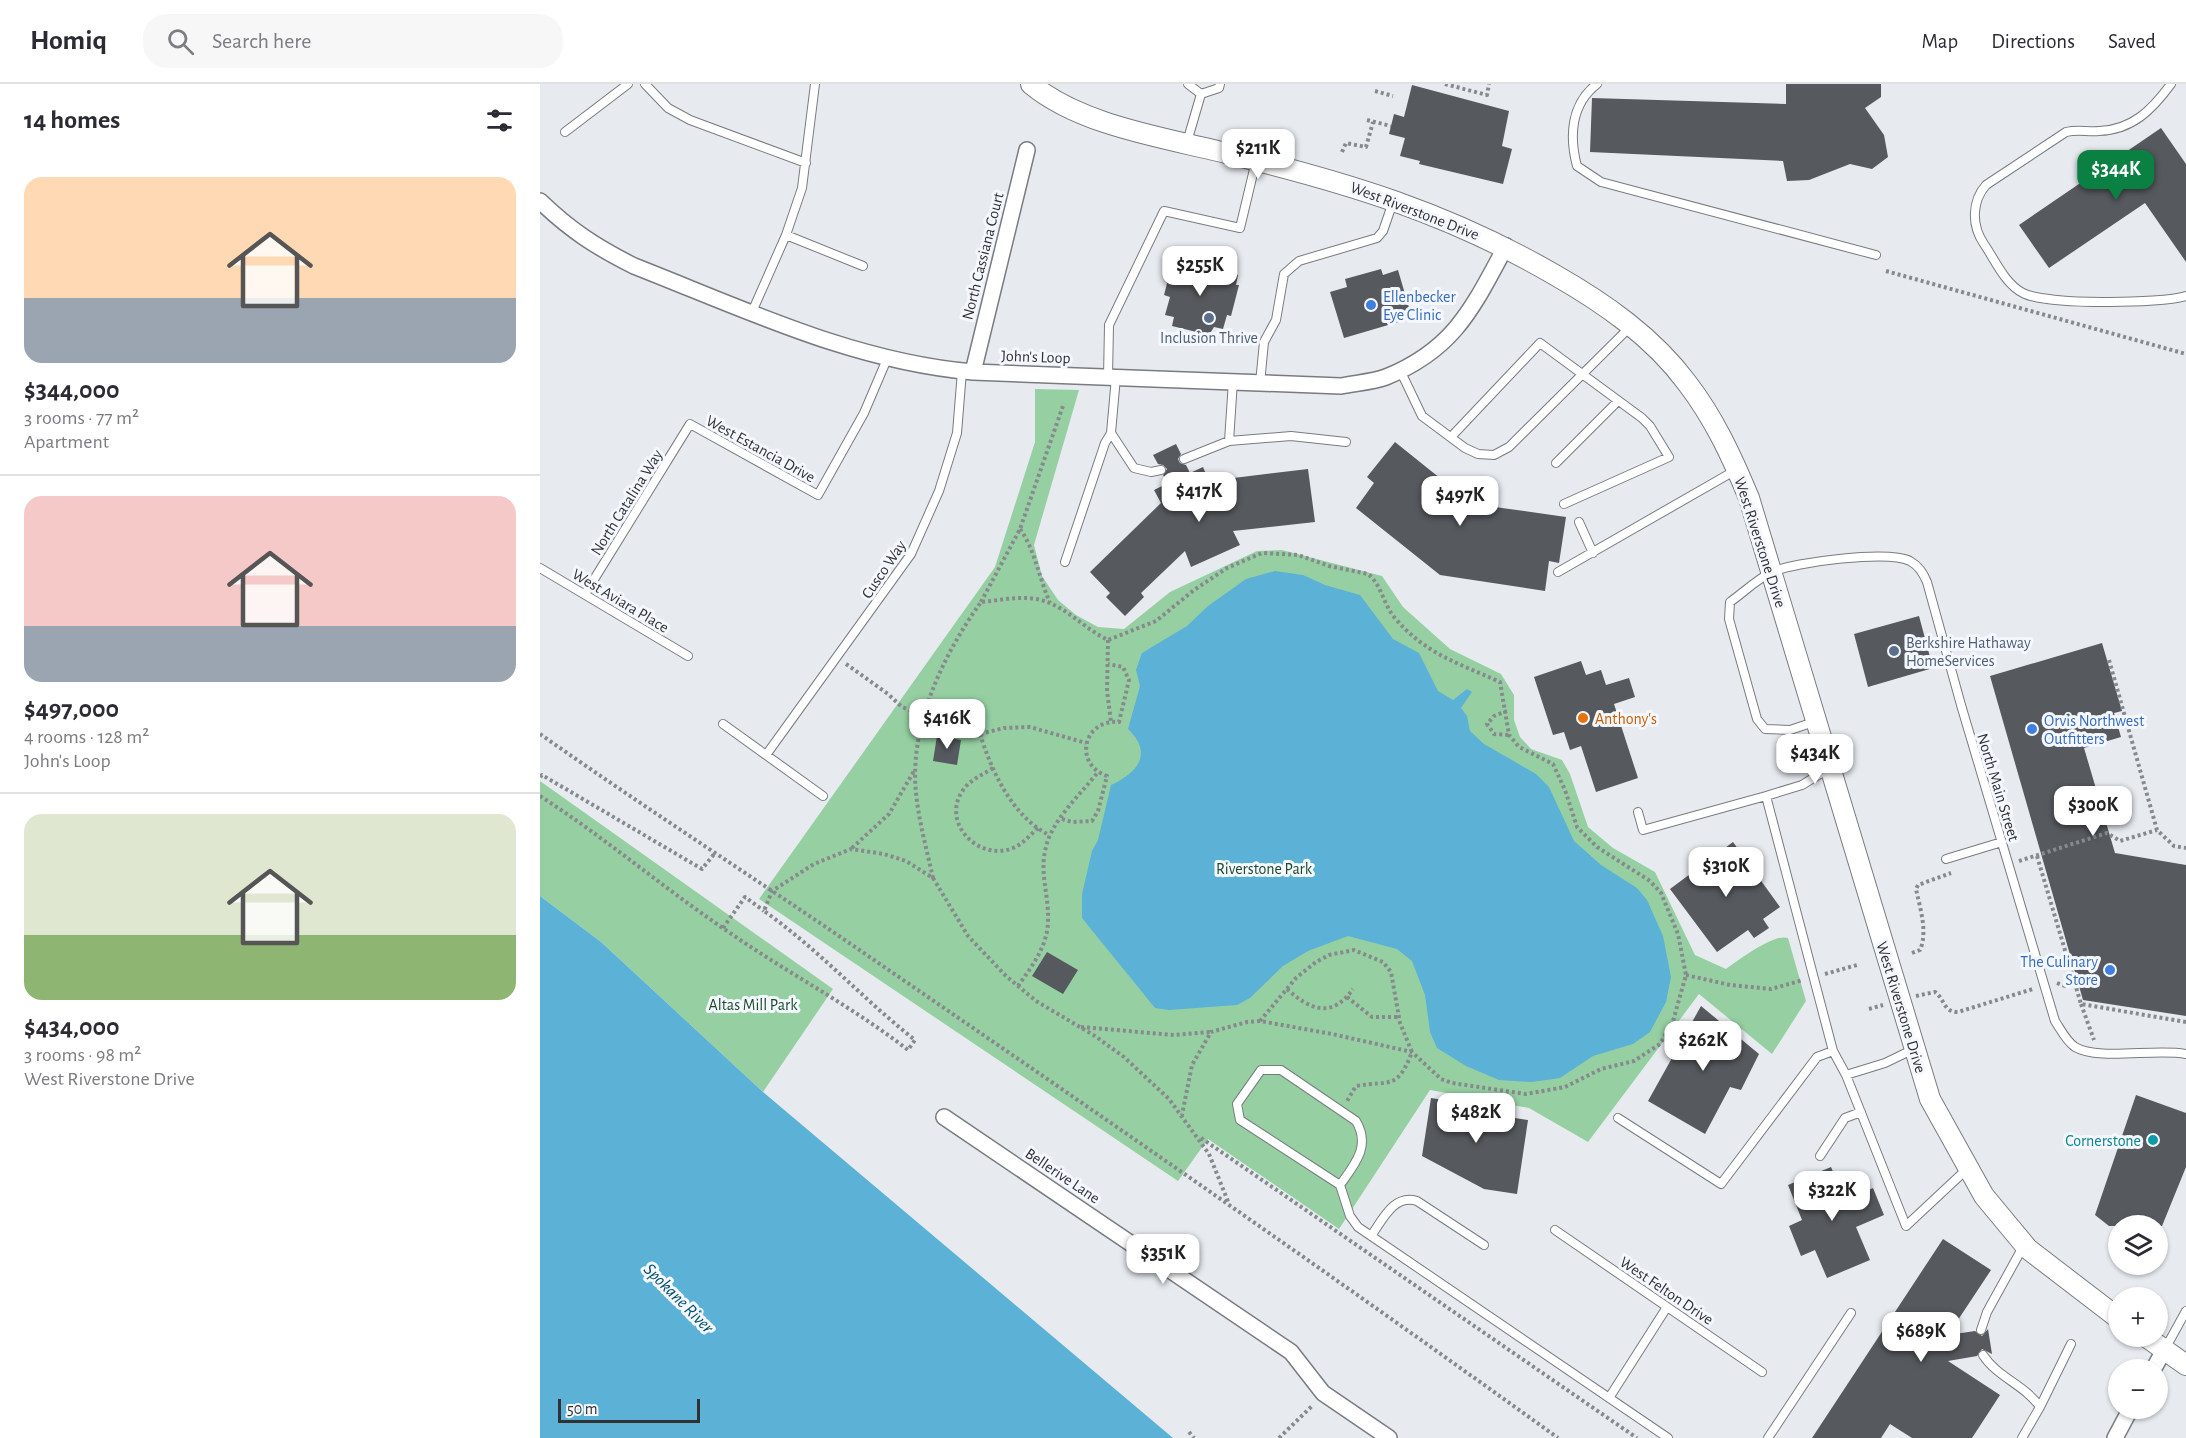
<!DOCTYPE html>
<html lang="en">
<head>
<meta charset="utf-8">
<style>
  :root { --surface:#fff; --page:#f7f7f7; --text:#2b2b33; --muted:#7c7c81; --line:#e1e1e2; --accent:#0b8043 }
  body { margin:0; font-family:"Alegreya Sans",sans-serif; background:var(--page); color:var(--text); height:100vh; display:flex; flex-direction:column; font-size:22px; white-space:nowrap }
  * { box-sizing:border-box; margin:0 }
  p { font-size:20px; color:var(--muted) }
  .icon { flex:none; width:33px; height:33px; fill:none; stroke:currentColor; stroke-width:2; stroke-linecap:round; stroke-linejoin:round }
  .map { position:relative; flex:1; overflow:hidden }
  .panel { display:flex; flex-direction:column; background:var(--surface); width:540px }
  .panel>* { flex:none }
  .fabs { position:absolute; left:1568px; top:1131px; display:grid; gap:12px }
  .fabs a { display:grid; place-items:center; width:60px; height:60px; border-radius:50%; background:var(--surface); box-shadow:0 2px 4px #0004; font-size:30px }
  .scale { position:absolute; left:18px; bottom:15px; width:142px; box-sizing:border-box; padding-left:6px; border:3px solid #303133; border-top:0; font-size:16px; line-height:21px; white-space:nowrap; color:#303133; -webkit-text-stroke:4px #f4f8fe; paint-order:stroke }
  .price { position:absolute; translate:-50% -51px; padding:0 14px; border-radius:12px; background:#fff; color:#222; font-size:20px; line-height:39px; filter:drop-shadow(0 2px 3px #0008) }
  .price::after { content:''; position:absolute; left:50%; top:36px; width:18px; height:14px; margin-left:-9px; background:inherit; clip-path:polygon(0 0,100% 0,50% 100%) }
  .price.selected { background:var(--accent); color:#fff }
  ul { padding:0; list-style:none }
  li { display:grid; align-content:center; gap:12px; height:318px; padding:0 24px }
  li+li { border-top:2px solid var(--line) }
  li span { display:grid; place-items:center; height:186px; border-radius:18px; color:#555 }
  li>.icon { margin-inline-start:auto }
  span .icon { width:108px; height:108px; fill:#fffc; stroke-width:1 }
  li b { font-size:26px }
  h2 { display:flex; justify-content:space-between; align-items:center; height:72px; padding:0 24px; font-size:26px }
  header { display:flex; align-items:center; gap:36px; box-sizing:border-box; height:84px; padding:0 30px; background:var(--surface); border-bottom:2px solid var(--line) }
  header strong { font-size:28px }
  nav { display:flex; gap:33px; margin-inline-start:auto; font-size:21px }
  .search { width:420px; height:54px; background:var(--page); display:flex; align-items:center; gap:15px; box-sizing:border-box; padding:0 21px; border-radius:24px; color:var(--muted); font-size:22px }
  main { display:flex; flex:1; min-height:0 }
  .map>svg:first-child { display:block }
  .green { fill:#96d0a2 }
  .water { fill:#5bb1d6 }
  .building { fill:#56595e }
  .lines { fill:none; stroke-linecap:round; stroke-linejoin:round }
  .service-casing { stroke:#787c80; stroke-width:10 }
  .minor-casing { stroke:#787c80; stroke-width:18 }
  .tertiary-casing { stroke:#787c80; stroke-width:22 }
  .path { stroke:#878a8d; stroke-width:4; stroke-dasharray:3 3; stroke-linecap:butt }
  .service { stroke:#fff; stroke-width:8 }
  .minor { stroke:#fff; stroke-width:15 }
  .tertiary { stroke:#fff; stroke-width:20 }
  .shop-dot { fill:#3f7fe0; stroke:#f4f8fe; stroke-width:2 }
  .service-dot { fill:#5c6f8a; stroke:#f4f8fe; stroke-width:2 }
  .food-dot { fill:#e8710a; stroke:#f4f8fe; stroke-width:2 }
  .culture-dot { fill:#0f9aa8; stroke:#f4f8fe; stroke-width:2 }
  .labels { text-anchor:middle; stroke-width:6; stroke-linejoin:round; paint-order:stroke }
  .street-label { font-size:16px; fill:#303133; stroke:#f4f8fe }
  .shop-label { font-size:16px; fill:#366cbe; stroke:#f4f8fe; text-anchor:start }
  .service-label { font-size:16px; fill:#4e5e75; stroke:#f4f8fe }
  .food-label { font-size:16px; fill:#c56008; stroke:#f4f8fe; text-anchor:start }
  .park-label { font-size:16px; fill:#1b4b29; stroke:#f4f8fe }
  .culture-label { font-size:16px; fill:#0d838f; stroke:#f4f8fe; text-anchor:end }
  .water-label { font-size:18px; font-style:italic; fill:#004e67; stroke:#f4f8fe }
</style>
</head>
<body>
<header>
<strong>Homiq</strong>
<div class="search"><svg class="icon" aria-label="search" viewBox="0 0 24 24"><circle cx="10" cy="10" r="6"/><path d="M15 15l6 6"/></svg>Search here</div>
<nav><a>Map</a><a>Directions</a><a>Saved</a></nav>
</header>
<main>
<section class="panel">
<h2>14 homes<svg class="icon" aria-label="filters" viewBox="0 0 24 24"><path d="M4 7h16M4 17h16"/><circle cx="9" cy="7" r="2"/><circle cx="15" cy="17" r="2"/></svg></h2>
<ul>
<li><span style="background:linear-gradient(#ffd9b3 65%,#9aa5b1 0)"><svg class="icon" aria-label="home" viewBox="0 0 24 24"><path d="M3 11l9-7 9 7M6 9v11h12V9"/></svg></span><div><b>$344,000</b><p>3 rooms · 77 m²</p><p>Apartment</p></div></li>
<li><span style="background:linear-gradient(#f6c9c9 70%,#9aa5b1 0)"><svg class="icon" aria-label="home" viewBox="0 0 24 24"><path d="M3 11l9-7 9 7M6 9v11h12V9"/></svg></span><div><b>$497,000</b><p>4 rooms · 128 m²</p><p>John's Loop</p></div></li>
<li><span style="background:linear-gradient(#dfe7d0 65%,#8fb573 0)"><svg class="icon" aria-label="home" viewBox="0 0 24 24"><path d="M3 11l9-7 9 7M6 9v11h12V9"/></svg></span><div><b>$434,000</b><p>3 rooms · 98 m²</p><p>West Riverstone Drive</p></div></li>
</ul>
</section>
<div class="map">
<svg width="1646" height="1354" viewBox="0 0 1646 1354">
  <rect width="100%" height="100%" fill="#e7ebf0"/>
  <path class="green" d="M 495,305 L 539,306 L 494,461 L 502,492 L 518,516 L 536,531 L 558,543 L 584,545 L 630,508 L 717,467 L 742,466 L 842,492 L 863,523 L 910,565 L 961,590 L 974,611 L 974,636 L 980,653 L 991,665 L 1022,676 L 1030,690 L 1048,743 L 1073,764 L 1115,788 L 1155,871 L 1186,885 C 1199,876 1234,849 1248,854 L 1266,917 L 1232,970 L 1159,910 L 1048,1058 L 989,1024 L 890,1006 L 799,1145 L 668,1055 L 638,1097 L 219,815 L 455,483 L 495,358 Z
    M 0,697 L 293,905 L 223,1008 L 61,858 L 0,812 Z"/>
  <path class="water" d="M 735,487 L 763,491 L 785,501 L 820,511 L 853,555 L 879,569 L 898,607 L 913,616 L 927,605 L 932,608 L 921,624 L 927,632 L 930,647 L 944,660 L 996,690 L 1009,703 L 1034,757 L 1061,781 L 1097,804 L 1107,816 L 1123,852 L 1131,893 L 1126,918 L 1110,948 L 1093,960 L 1053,972 L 1020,994 L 992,998 L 959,996 L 926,982 L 897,964 L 890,948 L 885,911 L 872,877 L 857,865 L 808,852 L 768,867 L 743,882 L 710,914 L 697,921 L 629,926 L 615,924 L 542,834 L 542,810 L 552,767 L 558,756 L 571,701 C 597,689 614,670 588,645 L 600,602 L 596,586 L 602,569 L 647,542 L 668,522 L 706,495 Z
    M 0,812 L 61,858 L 223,1008 L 633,1354 L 0,1354 Z"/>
  <path class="building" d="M 1246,0 L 1341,0 L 1341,13 L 1325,24 L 1344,51 L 1348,73 L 1332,85 L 1310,80 L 1269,96 L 1247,97 L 1243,77 L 1050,68 L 1052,14 L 1246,20 Z
    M 872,1 L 969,27 L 962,62 L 972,65 L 963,100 L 879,80 L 880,77 L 860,72 L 865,54 L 849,50 L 854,30 L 864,33 Z
    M 1621,44 L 1646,80 L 1646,178 L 1605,119 L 1509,184 L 1479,141 Z
    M 638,177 L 698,191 L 696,201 L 699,201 L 691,232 L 687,231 L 683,245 L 674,243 L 669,251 L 632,242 L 634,233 L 625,231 L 630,213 L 624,211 L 631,184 L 636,186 Z
    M 841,185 L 843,191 L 858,186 L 872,234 L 804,254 L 790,208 L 807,203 L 805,195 Z
    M 855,358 L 916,407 L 955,423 L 1026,433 L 1019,479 L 1009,477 L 1005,507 L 900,491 L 816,424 L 834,399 L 827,393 Z
    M 636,360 L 641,370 L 638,375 L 640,379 L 646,381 L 650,389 L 663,383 L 669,397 L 768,385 L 775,438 L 693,447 L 700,461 L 651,483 L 645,467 L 601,509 L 604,513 L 585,532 L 566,513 L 570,509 L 550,488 L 621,419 L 614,406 L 628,399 L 623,391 L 627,385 L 623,381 L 618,380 L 613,371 Z
    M 1379,532 L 1393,584 L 1328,603 L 1314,550 Z
    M 1562,559 L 1582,627 L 1574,629 L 1581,653 L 1544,664 L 1575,769 L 1646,781 L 1646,932 L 1543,916 L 1450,592 Z
    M 1041,577 L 1046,591 L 1061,586 L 1066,601 L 1089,594 L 1095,613 L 1074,620 L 1098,694 L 1056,708 L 1041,662 L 1030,666 L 1024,648 L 1013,651 L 994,593 Z
    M 397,652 L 421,656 L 417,681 L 393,677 Z
    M 1193,758 L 1240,823 L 1223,835 L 1229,844 L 1214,854 L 1208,846 L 1177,868 L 1130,805 Z
    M 507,868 L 538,886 L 523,910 L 492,892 Z
    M 1161,922 L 1219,970 L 1201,1006 L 1190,1003 L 1165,1050 L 1108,1017 Z
    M 1596,1011 L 1646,1029 L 1646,1083 L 1622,1142 L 1569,1142 L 1555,1131 Z
    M 891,1014 L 963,1025 L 962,1032 L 988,1036 L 977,1110 L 944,1105 L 882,1072 Z
    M 1291,1083 L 1305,1116 L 1333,1104 L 1344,1131 L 1316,1143 L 1330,1176 L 1287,1194 L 1275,1166 L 1261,1172 L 1249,1142 L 1262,1136 L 1248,1101 Z
    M 1403,1155 L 1451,1186 L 1408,1251 L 1435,1247 L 1442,1252 L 1448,1245 L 1452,1270 L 1442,1265 L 1437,1272 L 1408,1277 L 1460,1311 L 1432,1354 L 1372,1354 L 1350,1340 L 1341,1354 L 1272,1354 Z"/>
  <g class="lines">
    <defs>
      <path id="service" d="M 105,0 L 128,24 L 150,36 L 266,79
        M 648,0 L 661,10
        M 1057,0 C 1031,20 1029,52 1037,82 L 1061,98 L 1336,171
        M 1631,0 C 1612,26 1592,46 1559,47 C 1547,48 1538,45 1526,48 L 1446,101 C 1432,117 1431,141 1444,160 C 1455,176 1465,200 1483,209 C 1505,221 1621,220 1646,212
        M 661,10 L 679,4 L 680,0
        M 25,48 L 88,0
        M 647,58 L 661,10
        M 246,151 L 323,182
        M 212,228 L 246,151 L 262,104 L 275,0
        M 860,286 L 882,332 L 925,364 L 938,370 L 954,371 L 969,363 L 1090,243
        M 568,293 L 569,241 L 624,127 L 700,144 L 716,77
        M 576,293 L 571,349 L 594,384 L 611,388 L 621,386
        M 720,299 L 724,258 L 736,236 L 744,190 L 759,177 L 837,154 L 843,147 L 853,118
        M 911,353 L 1000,259 L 1102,334 L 1110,342 L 1129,373 L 1024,420
        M 689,357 L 751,352 L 806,358
        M 644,375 L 689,357 L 693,297
        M 1016,379 L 1077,318
        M 1039,438 L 1053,469
        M 525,478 L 565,359 L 571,349
        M 0,484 L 148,572
        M 1018,488 L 1196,386
        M 45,510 L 150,340 L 278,411 L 324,329 L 347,275
        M 1274,638 L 1250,646 L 1225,645 L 1217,635 L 1189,535 L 1190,518 C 1203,509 1217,495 1232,488 C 1255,478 1348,466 1370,477 C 1379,482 1383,489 1387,498 L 1421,621 L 1515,937 C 1521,946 1526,957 1535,963 C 1558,977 1616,964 1646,970
        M 183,640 L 283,712
        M 226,671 L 371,470 L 399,407 L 417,349 L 422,287
        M 1288,685 L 1262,701 L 1226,712 L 1293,967 L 1306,991 L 1345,979 L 1374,965
        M 1098,728 L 1103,746 L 1226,712
        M 1406,775 L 1462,758
        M 1306,991 L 1366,1142 L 1428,1084
        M 1078,1034 L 1181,1100 L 1277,973 L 1293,967
        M 1280,1072 L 1305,1034 L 1321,1028
        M 800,1101 C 815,1080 831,1062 816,1037 L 741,986 L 721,986 L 697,1020 L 700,1036 L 800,1101 L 810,1132 L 818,1143 L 1128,1354
        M 1015,1146 L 1222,1288
        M 831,1152 C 843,1135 854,1110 877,1117 L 944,1161
        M 1441,1246 L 1447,1228 L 1484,1161
        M 1625,1265 L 1646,1227
        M 1443,1271 C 1457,1293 1485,1301 1500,1323 L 1482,1354
        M 1069,1314 L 1127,1223
        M 1500,1323 L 1531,1260
        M 1228,1354 L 1311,1229"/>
      <path id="minor" d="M 0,117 C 30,146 56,163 94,182 C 204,225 314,278 433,288 L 801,302 C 815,299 833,298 846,293 C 915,265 933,223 966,162
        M 433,288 L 487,66
        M 404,1033 L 751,1268 L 783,1309 L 849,1354
        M 1613,1286 L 1624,1266
        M 1575,1354 L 1591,1324"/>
      <path id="tertiary" d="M 491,0 C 541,42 627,54 690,70 C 809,99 908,129 1015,191 C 1064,219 1113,253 1147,299 C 1174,334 1192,373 1209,414 L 1390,1015 L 1444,1112 L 1488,1165 L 1578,1234
        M 1605,1252 L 1646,1281"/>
    </defs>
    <use href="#service" class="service-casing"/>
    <use href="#minor" class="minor-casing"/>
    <use href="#tertiary" class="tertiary-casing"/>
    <path class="path" d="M 905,0 L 947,11 L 949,0
      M 835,7 L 853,12
      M 827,36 L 851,42
      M 802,68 L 806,59 L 826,63 L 833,38
      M 1346,187 L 1646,270
      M 480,445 C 495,466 499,494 510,519
      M 441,518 L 480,445 L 524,319
      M 568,556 L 567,607 L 571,638
      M 1569,576 L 1617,746 L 1634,762 L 1646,764
      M 306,580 L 348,610 L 362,623 L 385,632 L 399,644 L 415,650 L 440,650 L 464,644 L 490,643 L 546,659
      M 967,627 L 954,632 L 947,640 L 954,650 L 969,651
      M 0,650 C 98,719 199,784 299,852 C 540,1017 781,1183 1018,1354
      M 440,650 C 452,688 472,732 509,751
      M 453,684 C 442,691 430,696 423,706 C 400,739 439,778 473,764 C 483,760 490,751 498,744
      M 0,693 L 2,691 L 162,785 L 175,769
      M 0,712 C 67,755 127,807 193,851 C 251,891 313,923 368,966 L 375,956 C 323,915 278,865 224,827 L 232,807 L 274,780 L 311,765 L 344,770 L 366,777 L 393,794 L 428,852 L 466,892 L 496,917 L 555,952 L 584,973 L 629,1015 L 669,1070 L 689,1120
      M 522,735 L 532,738 L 552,737 L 558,727 L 567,692 C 533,680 543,635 579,638 L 589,596 L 583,583 L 568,580
      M 312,764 L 349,730 L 374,687
      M 1497,772 L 1541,920 L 1646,938
      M 1479,777 L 1567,749 L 1580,757 L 1617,746
      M 393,794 C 387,767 379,738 376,709 C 369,642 403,571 441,518 C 464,516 490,509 512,520 C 532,529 547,546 568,556 L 616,537 L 654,506 L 687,484 L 722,469 L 758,471 L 789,482 L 828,490 C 841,500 843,519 854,533 C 885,570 918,579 960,598 L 969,651 L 979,663 L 1013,680 L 1025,706 L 1037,743 L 1057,763 L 1110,797 L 1121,809 L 1138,850 L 1146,891 L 1133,937 L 1120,960 L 1094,977 L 1061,985 L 1025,1003 L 986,1010 L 912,999 L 901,995 L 872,968 L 792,950 L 720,937 L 707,938 L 671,948 L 652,981 L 642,1031
      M 183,844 L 205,813 L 224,827
      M 1372,869 L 1380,866 C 1388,848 1380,824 1376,805 L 1378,801 L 1411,789
      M 1285,890 L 1317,881
      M 1146,891 L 1190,901 L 1231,905 L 1263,896
      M 1517,899 L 1525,902 L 1535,899
      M 478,902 C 492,882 508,862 508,836 C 509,811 499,788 506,763 C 512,736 541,710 558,688
      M 747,905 C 770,926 792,935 813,905
      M 1376,912 L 1395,908 C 1405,915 1403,928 1418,928 L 1493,905
      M 807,913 L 832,933 L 859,933
      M 1541,920 L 1554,956
      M 1329,925 L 1343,921
      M 720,937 L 756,894 L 776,878 L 789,871 L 814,866 L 843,878 L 851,888 L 860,939 L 872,968 C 857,1006 852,996 816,1002 L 807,1017
      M 541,943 L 634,951 L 671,948
      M 661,1054 L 1097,1354
      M 649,1348 L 654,1354
      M 739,1354 L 773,1321"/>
    <use href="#service" class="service"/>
    <use href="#minor" class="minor"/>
    <use href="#tertiary" class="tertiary"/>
  </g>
  <g class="shop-dot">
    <circle cx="831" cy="221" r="6"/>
    <circle cx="1492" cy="645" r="6"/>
    <circle cx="1570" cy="886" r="6"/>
  </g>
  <g class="service-dot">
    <circle cx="669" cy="234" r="6"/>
    <circle cx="1354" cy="567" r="6"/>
  </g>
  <circle class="food-dot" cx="1043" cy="634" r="6"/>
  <circle class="culture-dot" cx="1613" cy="1056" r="6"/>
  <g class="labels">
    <g class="street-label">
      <text transform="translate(875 126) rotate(21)" y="6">West Riverstone Drive</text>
      <text transform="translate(442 172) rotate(-76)" y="6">North Cassiana Court</text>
      <text transform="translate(496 272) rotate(2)" y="6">John's Loop</text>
      <text transform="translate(221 364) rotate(29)" y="6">West Estancia Drive</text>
      <text transform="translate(86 418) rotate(-58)" y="6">North Catalina Way</text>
      <text transform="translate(1221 458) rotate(72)" y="6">West Riverstone Drive</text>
      <text transform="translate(343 485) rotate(-56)" y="6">Cusco Way</text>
      <text transform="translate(81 516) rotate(31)" y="6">West Aviara Place</text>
      <text transform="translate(1459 703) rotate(73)" y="6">North Main Street</text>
      <text transform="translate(1362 923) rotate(73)" y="6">West Riverstone Drive</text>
      <text transform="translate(523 1091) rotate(34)" y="6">Bellerive Lane</text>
      <text transform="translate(1127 1206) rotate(34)" y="6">West Felton Drive</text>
    </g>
    <g class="shop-label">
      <text x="843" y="218">Ellenbecker<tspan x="843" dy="18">Eye Clinic</tspan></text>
      <text x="1504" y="642">Orvis Northwest<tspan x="1504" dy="18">Outfitters</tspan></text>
      <text x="1558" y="883" text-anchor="end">The Culinary<tspan x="1558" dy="18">Store</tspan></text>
    </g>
    <g class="service-label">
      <text x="669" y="259">Inclusion Thrive</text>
      <text x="1366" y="564" text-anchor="start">Berkshire Hathaway<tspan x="1366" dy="18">HomeServices</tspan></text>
    </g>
    <g class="food-label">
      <text x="1055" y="640">Anthony's</text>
    </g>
    <g class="park-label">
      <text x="724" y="790">Riverstone Park</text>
      <text x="213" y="926">Altas Mill Park</text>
    </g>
    <g class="culture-label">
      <text x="1601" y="1062">Cornerstone</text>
    </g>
    <g class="water-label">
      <text transform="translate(139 1214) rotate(45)" y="6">Spokane River</text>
    </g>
  </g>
</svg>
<div class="fabs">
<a><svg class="icon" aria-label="layers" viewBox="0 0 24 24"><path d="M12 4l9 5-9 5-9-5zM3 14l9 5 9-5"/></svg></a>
<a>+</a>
<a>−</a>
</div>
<div class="scale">50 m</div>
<b class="price" style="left:718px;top:96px">$211K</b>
<b class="price selected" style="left:1576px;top:117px">$344K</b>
<b class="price" style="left:660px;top:213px">$255K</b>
<b class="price" style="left:659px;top:439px">$417K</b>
<b class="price" style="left:920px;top:443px">$497K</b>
<b class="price" style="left:407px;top:666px">$416K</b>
<b class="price" style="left:1275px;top:701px">$434K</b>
<b class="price" style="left:1553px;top:753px">$300K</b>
<b class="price" style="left:1186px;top:814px">$310K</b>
<b class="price" style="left:1163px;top:988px">$262K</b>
<b class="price" style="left:936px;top:1060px">$482K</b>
<b class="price" style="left:1292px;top:1138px">$322K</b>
<b class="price" style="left:623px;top:1201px">$351K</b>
<b class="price" style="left:1381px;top:1279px">$689K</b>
</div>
</main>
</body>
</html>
